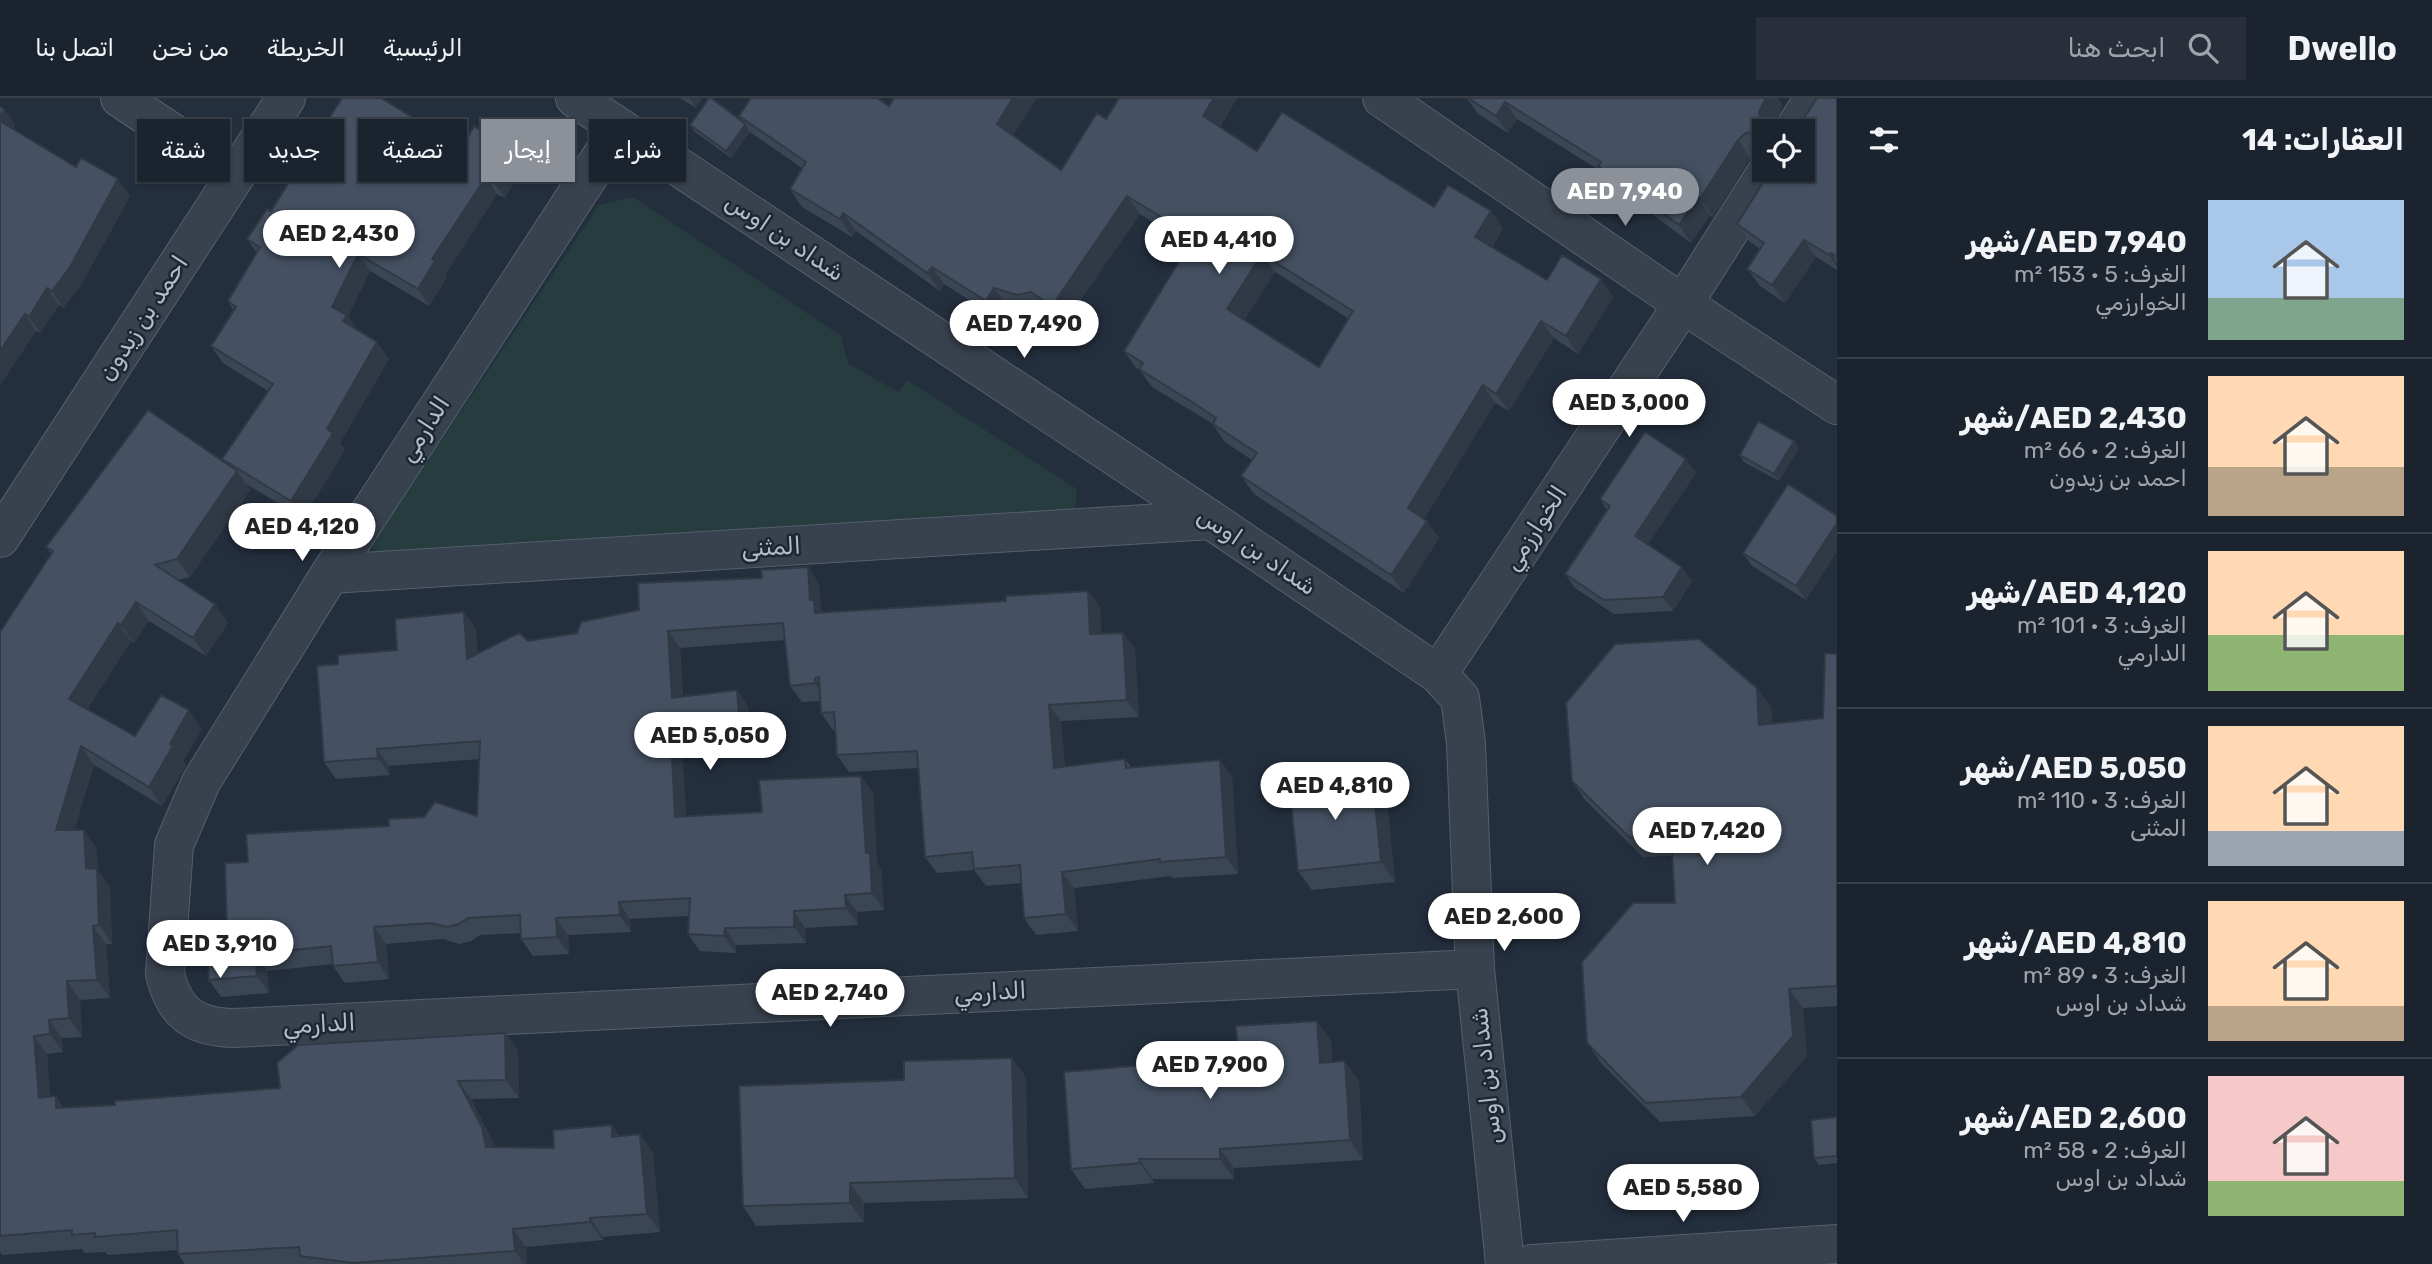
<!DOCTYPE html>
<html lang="ar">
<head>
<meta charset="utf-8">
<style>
  :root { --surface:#1b232e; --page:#282f3a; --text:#f1f3f6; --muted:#a0a4aa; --line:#39404a; --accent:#8c9099 }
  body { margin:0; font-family:Rubik,"Noto Naskh Arabic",sans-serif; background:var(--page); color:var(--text); direction:rtl; height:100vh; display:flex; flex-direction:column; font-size:26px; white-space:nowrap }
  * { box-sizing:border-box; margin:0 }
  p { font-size:23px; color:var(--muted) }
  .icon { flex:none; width:38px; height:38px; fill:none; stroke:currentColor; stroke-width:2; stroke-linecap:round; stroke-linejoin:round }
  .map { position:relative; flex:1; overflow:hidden; direction:ltr }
  .drawer { display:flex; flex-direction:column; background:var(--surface); width:595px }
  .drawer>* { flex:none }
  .guide { position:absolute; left:21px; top:21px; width:665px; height:63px; direction:rtl; display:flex; gap:14px }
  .controls { position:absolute; left:1752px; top:21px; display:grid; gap:14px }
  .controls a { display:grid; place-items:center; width:63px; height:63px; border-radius:0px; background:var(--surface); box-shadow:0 2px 5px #0004,0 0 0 2px var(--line); font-size:35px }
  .price { position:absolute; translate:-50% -60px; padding:0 16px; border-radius:24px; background:#fff; color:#222; font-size:23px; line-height:46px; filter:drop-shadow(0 2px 4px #0008) }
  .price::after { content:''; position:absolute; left:50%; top:42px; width:21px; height:16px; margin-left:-10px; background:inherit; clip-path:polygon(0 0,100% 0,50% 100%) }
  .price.current { background:var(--accent); color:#fff }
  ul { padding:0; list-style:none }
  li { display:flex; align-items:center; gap:21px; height:175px; padding:0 28px }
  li+li { border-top:2px solid var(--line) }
  li span { display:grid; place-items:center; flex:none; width:196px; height:140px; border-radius:0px; color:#555 }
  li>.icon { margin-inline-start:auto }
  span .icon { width:84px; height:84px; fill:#fffc; stroke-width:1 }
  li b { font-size:30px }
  h2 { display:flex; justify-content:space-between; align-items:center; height:84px; padding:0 28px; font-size:30px }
  .tag { padding:0 24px; border-radius:0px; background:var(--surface); box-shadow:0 2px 5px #0004,0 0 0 2px var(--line); font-size:24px; line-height:63px }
  .tag.current { background:var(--accent); color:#fff }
  header { display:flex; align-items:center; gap:42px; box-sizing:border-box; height:98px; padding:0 35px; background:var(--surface); border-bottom:2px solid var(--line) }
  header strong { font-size:33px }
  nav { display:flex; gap:38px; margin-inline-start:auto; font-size:24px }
  .search { width:490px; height:63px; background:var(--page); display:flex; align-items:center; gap:18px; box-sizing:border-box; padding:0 24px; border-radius:0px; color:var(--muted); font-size:26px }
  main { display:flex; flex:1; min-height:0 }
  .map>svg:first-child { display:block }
  .green { fill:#263c3f }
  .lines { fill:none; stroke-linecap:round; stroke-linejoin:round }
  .minor-casing { stroke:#565f6c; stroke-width:40 }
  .minor { stroke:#38414e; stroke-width:38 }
  .wall { fill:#3b4654; fill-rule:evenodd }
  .shaded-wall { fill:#303945 }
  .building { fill:#455162; stroke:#303945; stroke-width:2; fill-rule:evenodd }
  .labels { text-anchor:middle; stroke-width:5; stroke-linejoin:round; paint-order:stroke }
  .street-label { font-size:24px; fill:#b4bcc9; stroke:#1d2633 }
</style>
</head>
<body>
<header>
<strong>Dwello</strong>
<div class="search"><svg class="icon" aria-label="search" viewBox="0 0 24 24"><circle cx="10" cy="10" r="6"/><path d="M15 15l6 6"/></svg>ابحث هنا</div>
<nav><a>الرئيسية</a><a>الخريطة</a><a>من نحن</a><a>اتصل بنا</a></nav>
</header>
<main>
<section class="drawer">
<h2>العقارات: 14<svg class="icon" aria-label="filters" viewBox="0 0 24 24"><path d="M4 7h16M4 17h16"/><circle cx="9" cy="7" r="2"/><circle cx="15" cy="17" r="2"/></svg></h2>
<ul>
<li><span style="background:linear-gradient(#a9c7e8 70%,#7fa58c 0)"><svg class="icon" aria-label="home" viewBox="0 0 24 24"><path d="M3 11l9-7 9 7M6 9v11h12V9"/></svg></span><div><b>AED 7,940/شهر</b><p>الغرف: 5 · 153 m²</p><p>الخوارزمي</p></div></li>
<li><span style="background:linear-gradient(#ffd9b3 65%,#b9a48a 0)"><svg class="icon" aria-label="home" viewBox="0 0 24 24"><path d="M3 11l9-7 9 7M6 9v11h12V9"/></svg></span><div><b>AED 2,430/شهر</b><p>الغرف: 2 · 66 m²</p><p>احمد بن زيدون</p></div></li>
<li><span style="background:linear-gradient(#ffd9b3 60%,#8fb573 0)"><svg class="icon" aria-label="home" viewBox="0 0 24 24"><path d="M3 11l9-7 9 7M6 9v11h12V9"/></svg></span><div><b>AED 4,120/شهر</b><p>الغرف: 3 · 101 m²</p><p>الدارمي</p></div></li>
<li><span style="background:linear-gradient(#ffd9b3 75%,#9aa5b1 0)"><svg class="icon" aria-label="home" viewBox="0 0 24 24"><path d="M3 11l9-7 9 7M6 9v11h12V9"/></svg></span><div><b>AED 5,050/شهر</b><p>الغرف: 3 · 110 m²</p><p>المثنى</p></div></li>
<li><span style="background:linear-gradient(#ffd9b3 75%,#b9a48a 0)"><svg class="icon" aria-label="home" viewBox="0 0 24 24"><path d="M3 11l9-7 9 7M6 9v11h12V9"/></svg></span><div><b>AED 4,810/شهر</b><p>الغرف: 3 · 89 m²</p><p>شداد بن اوس</p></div></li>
<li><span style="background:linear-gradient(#f6c9c9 75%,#8fb573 0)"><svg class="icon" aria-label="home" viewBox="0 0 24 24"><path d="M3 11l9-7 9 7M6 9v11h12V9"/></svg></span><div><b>AED 2,600/شهر</b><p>الغرف: 2 · 58 m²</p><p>شداد بن اوس</p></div></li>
</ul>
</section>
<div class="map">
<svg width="1837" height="1166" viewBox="0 0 1837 1166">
  <rect width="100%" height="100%" fill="#242f3e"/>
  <path class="green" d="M 633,99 L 841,238 L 848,265 L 898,294 L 907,282 L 1077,391 L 1074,420 L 393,462 L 370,449 L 599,107 Z"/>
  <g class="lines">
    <defs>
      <path id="minor" d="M 120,0 L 236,77
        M 575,0 L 1211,422 L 1438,576 L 1460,600 L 1466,645 L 1475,871 L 1505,1166
        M 1382,0 L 1683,206 L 1837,307
        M 620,30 L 330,476 L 201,684 L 174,747 L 165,876 C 174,914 193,929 233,930 L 1475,871
        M 1793,33 L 1814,0
        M 0,440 L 286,0
        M 330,476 L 1211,422
        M 1438,576 L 1683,206 L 1768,72
        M 1532,1166 L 1837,1146"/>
    </defs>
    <use href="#minor" class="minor-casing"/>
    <use href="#minor" class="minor"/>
  </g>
  <path class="wall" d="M 680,0 L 702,0 L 696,10 Z
    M 1237,0 L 1220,29 L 1257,53 L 1434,109 L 1491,113 L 1503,131 L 1492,149 L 1547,182 L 1601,181 L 1613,199 L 1578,256 L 1554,240 L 1509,313 L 1495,305 L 1424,421 L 1439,440 L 1404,495 L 1254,396 L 1241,378 L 1252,362 L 1225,344 L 1213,327 L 1210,324 L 1152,289 L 1141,274 L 1137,271 L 1124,253 L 1190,147 L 1140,116 L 1064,226 L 1044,212 L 1030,214 L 1007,208 L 998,220 L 944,186 L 940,193 L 856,133 L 852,139 L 802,109 L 790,91 L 802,70 L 750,34 L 731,60 L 695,34 L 690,27 L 743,24 L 739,18 L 889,8 L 1013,37 L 1061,72 L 1106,21 ZM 1275,174 L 1349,221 L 1319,269 L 1244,222 Z
    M 1467,0 L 1783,7 L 1771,31 L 1772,33 L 1764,33 L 1764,51 L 1759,52 L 1750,60 L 1713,119 L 1710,117 L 1691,145 L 1610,85 L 1602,74 L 1517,21 L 1508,35 L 1478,16 Z
    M 1837,0 L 1837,172 L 1816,159 L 1785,205 L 1760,188 L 1747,171 L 1760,151 L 1749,143 L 1737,126 Z
    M 0,8 L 4,11 L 15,27 L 13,31 L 76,69 L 130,98 L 82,185 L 63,210 L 59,207 L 40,235 L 36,233 L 0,287 Z
    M 512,49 L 524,66 L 505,100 L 497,96 L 445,177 L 447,179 L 429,208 L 370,173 L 348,218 L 357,232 L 389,261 L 340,345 L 345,352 L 303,420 L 246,386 L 250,392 L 190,479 L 178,482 L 215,506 L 228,525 L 206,558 L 149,523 L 134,545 L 131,543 L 87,611 L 135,638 L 202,631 L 183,663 L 186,667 L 162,708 L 94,667 L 74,732 L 84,732 L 96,750 L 98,772 L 110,790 L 112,846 L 106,846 L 110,900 L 80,902 L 82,939 L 62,940 L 63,954 L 47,956 L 50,999 L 63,1010 L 115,1007 L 280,990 L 505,935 L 518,953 L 519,1000 L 471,1001 L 495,1049 L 554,1050 L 612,1027 L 619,1038 L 640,1036 L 653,1055 L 660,1134 L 603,1139 L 603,1142 L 526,1149 L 527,1166 L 185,1166 L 178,1156 L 178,1152 L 108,1157 L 105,1154 L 85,1155 L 82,1151 L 2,1157 L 0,1154 L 0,534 L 51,456 L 46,449 L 223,363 L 268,293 L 223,265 L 211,248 L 233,212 L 228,203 L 257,155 L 247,141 L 271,113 L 462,50 Z
    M 1799,350 L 1779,383 L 1744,364 L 1740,357 Z
    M 1686,361 L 1696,375 L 1648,446 L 1692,483 L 1673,513 L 1614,516 L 1575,490 L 1565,476 L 1607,412 L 1600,401 Z
    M 1788,386 L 1806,502 L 1752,468 L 1743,455 Z
    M 808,469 L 819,486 L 821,512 L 823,515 L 1006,503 L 1088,493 L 1100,509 L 1101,536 L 1123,535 L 1135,551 L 1139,619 L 1061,623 L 1065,669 L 1125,661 L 1131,669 L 1220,662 L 1232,679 L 1238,776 L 1172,780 L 1171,778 L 1074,790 L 1078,833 L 1036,837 L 1024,820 L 1022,785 L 986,788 L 974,772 L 937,775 L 925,759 L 918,670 L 849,674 L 837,657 L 835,632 L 833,632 L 821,615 L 820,603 L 802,604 L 790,588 L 785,542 L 680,550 L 683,598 L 737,592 L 748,609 L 752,647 L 682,655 L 686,719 L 762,714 L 861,678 L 873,695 L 877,765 L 881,771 L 884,812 L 857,814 L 858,827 L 805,830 L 806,845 L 736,847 L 736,855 L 700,853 L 688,836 L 689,818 L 630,821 L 631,834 L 568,837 L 569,856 L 533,858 L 521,841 L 521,835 L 480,837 L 471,843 L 459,846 L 443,841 L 386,846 L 389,881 L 345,885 L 333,868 L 333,866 L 267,873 L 269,895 L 221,899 L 209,882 L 227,836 L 248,764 L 389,728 L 477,718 L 480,661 L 389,668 L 390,677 L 336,681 L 324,664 L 338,566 L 397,552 L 464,514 L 476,531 L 477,556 L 528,543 L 577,535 L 639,512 Z
    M 1837,556 L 1837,908 L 1803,910 L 1807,958 L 1755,1018 L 1660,1024 L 1601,965 L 1587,945 L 1675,805 L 1672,758 L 1643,759 L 1585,702 L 1572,683 L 1757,590 L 1771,609 L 1772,626 L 1823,620 Z
    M 1386,695 L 1395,784 L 1312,792 L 1298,773 Z
    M 1317,923 L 1331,943 L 1332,964 L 1359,983 L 1363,1062 L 1234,1070 L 1234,1081 L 1153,1081 L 1154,1085 L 1085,1091 L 1071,1071 L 1155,966 L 1238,957 Z
    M 1026,979 L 1028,1100 L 864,1105 L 864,1124 L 756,1128 L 743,1108 Z
    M 1837,1019 L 1837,1065 L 1819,1067 L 1814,1060 Z"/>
  <path class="shaded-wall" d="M 689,0 L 702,0 L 696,10 Z
    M 1013,0 L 1037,0 L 1009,44 L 997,26 Z
    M 1214,0 L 1237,0 L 1216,36 L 1203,18 Z
    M 1766,0 L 1778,0 L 1783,7 L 1771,31 L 1772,33 L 1767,33 L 1762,26 L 1759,14 Z
    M 1505,4 L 1517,21 L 1508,35 L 1496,18 Z
    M 4,11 L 15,27 L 9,38 L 0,25 L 0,17 Z
    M 745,27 L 750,34 L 731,60 L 726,53 Z
    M 1738,42 L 1750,60 L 1713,119 L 1700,101 Z
    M 512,49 L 524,66 L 505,100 L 493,83 Z
    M 486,79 L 497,96 L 445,177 L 447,179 L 429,208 L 418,191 L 432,161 Z
    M 118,81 L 130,98 L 82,185 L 63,210 L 52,193 Z
    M 1127,98 L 1140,116 L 1064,226 L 1052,208 Z
    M 1698,99 L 1710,117 L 1691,145 L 1679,127 Z
    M 1491,113 L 1503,131 L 1487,157 L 1475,139 Z
    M 843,115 L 856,133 L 852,139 L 840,121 Z
    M 1804,142 L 1816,159 L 1785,205 L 1772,187 Z
    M 1831,155 L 1837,164 L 1837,169 L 1829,157 Z
    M 358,156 L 370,173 L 348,218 L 359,234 L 355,240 L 332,209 Z
    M 1262,156 L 1275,174 L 1240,229 L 1227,211 Z
    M 932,169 L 944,186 L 940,193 L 927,175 Z
    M 1601,181 L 1613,199 L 1578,256 L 1566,238 Z
    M 47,190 L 59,207 L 40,235 L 29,219 Z
    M 994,190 L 1007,208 L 998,220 L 986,203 Z
    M 25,216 L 36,233 L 0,287 L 0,253 Z
    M 1541,223 L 1554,240 L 1509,313 L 1496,296 Z
    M 377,244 L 389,261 L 340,345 L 345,352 L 303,420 L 291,403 L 327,331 Z
    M 1483,287 L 1495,305 L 1420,428 L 1408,410 Z
    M 1794,343 L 1799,350 L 1779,383 L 1774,376 Z
    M 1686,361 L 1696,375 L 1645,451 L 1635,438 Z
    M 237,373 L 250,392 L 190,479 L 177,461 Z
    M 1427,423 L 1439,440 L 1404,495 L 1391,477 Z
    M 1837,425 L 1837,454 L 1806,502 L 1796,488 Z
    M 808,469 L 819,486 L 821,512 L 826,519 L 815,515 L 810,502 Z
    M 1682,469 L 1692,483 L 1673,513 L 1663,499 Z
    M 1088,493 L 1100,509 L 1102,553 L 1090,536 Z
    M 136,504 L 149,523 L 134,545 L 121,527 Z
    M 215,506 L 228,525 L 206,558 L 193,540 Z
    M 464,514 L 476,531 L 478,578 L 467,561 Z
    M 118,525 L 131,543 L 82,620 L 69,601 Z
    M 668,533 L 680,550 L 684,616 L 672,600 Z
    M 1123,535 L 1135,551 L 1139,619 L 1127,602 Z
    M 815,580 L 826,597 L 827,602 L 815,585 Z
    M 1757,590 L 1771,609 L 1773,647 L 1759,627 Z
    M 737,592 L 748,609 L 752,647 L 740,630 Z
    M 1049,607 L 1061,623 L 1066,687 L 1054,670 Z
    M 189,612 L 202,631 L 183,663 L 186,667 L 162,708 L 149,689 L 170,646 Z
    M 671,638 L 682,655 L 687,736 L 675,719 Z
    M 81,648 L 94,667 L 69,751 L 56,732 Z
    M 377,651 L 389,668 L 390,677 L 378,660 Z
    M 1220,662 L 1232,679 L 1238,776 L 1226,759 Z
    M 1372,675 L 1386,695 L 1395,784 L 1381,764 Z
    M 861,678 L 873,695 L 877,765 L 881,771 L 884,812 L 872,795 L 866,755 Z
    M 84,732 L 96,750 L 98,772 L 110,790 L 112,846 L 99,827 L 86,770 Z
    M 1062,774 L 1074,790 L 1078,833 L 1066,816 Z
    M 845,797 L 857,814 L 858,827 L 846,810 Z
    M 619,804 L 630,821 L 631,834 L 620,817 Z
    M 794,813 L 805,830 L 806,845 L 794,829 Z
    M 556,820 L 568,837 L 569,856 L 557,839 Z
    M 93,828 L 106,846 L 110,900 L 97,882 Z
    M 374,829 L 386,846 L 389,881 L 378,864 Z
    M 725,830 L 736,847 L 736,855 L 724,838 Z
    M 255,856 L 267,873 L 269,895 L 257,878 Z
    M 67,883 L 80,902 L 82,939 L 69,920 Z
    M 1789,891 L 1803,910 L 1807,958 L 1755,1018 L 1741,999 Z
    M 49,922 L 62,940 L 63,954 L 50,936 Z
    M 1317,923 L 1331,943 L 1333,985 L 1320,965 Z
    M 505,935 L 518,953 L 519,1000 L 506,982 Z
    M 34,938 L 47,956 L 52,1018 L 39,1000 Z
    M 1012,960 L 1026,979 L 1028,1100 L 1015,1080 Z
    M 1345,963 L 1359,983 L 1363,1062 L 1350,1042 Z
    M 458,983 L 471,1001 L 495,1047 L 499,1068 L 486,1049 Z
    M 56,998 L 69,1017 L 56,1010 Z
    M 612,1027 L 624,1046 L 612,1039 Z
    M 640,1036 L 653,1055 L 660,1134 L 647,1116 Z
    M 1220,1051 L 1234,1070 L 1234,1081 L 1220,1061 Z
    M 1139,1061 L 1153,1081 L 1154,1085 L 1140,1065 Z
    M 850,1085 L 864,1105 L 864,1124 L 850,1105 Z
    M 590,1120 L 603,1139 L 603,1142 L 590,1124 Z
    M 513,1131 L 526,1149 L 527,1166 L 524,1166 L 515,1153 Z"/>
  <path class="building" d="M 342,0 L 381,0 L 462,50 L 474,28 L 512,49 L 493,83 L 486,79 L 432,161 L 435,163 L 418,191 L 358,156 L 332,209 L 347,217 L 343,223 L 377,244 L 327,331 L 333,335 L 291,403 L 222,361 L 273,286 L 211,248 L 236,209 L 228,203 L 260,149 L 247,141 L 267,111 L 271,113 Z
    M 709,0 L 711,0 L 743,24 L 745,27 L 726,53 L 690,27 Z
    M 751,0 L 877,0 L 889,8 L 894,0 L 1013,0 L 997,26 L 1061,72 L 1097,15 L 1106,21 L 1119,0 L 1214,0 L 1203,18 L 1257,53 L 1282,14 L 1434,109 L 1448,87 L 1491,113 L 1475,139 L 1547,182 L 1562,157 L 1601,181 L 1566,238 L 1541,223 L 1496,296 L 1483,287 L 1408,410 L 1427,423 L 1391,477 L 1241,378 L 1257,355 L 1213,326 L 1216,320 L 1197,307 L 1139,271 L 1143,265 L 1124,253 L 1194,139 L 1127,98 L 1052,208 L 1031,194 L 1017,197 L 994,190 L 986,203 L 932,169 L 927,175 L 843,115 L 840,121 L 790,91 L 806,64 L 739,18 ZM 1262,156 L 1353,213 L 1319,269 L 1227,211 Z
    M 1468,0 L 1766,0 L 1759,14 L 1762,26 L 1769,33 L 1764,33 L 1764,35 L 1757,33 L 1746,35 L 1738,42 L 1700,101 L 1698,99 L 1679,127 L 1598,68 L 1601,64 L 1505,4 L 1496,18 Z
    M 1817,0 L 1837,0 L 1837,159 L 1831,155 L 1829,157 L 1804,142 L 1772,187 L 1747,171 L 1764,145 L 1737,126 L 1771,72 L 1802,72 L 1802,33 L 1793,33 L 1799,28 Z
    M 0,23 L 76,69 L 81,60 L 118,81 L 70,169 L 52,193 L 47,190 L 29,219 L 25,216 L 0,253 Z
    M 148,312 L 237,373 L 177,461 L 155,467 L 215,506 L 193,540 L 136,504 L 121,527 L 118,525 L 69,601 L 135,638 L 161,597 L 189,612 L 170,646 L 173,648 L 149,689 L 81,648 L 56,732 L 84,732 L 86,770 L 97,771 L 99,827 L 93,828 L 97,882 L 67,883 L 69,920 L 49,922 L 50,936 L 34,938 L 39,1000 L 56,998 L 56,1010 L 115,1007 L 115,1003 L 280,990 L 277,965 L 298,947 L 505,935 L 506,982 L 458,983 L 482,1029 L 486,1049 L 554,1050 L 553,1032 L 612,1027 L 612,1039 L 640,1036 L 647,1116 L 590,1120 L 590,1124 L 513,1131 L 515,1153 L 353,1165 L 300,1158 L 299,1149 L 178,1156 L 177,1132 L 95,1139 L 95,1135 L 72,1137 L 72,1132 L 0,1138 L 0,534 L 53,453 L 46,449 Z
    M 1758,323 L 1794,343 L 1774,376 L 1740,357 Z
    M 1645,334 L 1686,361 L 1635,438 L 1682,469 L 1663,499 L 1604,502 L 1565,476 L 1610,408 L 1600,401 Z
    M 1788,386 L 1837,418 L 1837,425 L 1796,488 L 1743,455 Z
    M 808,469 L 810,502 L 814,502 L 815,515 L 1006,503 L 1006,498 L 1088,493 L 1090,536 L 1123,535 L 1127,602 L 1049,607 L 1054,670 L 1125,661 L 1126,670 L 1220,662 L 1226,759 L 1160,764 L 1160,761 L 1062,774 L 1066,816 L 1024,820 L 1020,767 L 974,771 L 972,754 L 925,759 L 917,653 L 837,657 L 834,614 L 821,615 L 819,579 L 815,580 L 815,585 L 790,588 L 783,525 L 668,533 L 672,600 L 737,592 L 740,630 L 671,638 L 675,719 L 762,714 L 759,682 L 861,678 L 866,755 L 870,755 L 872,795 L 845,797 L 846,810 L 794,813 L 794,829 L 725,830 L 724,838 L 688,836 L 690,800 L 619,804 L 620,817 L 556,820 L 557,839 L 521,841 L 520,817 L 468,820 L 459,826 L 447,829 L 431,825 L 374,829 L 378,864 L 333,868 L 331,848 L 255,856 L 257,878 L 209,882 L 206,838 L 227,836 L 225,765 L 248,764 L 246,736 L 389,728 L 389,721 L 424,719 L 435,704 L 477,718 L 480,643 L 377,651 L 378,660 L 324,664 L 317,568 L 338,566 L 338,557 L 397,552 L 395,521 L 464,514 L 467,561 L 519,535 L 528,543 L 577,535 L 581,524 L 639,512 L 638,485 L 762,480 L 761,472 Z
    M 1699,541 L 1757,590 L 1759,627 L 1823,620 L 1825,555 L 1837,556 L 1837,888 L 1789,891 L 1793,938 L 1741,999 L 1646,1005 L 1587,945 L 1582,864 L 1633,805 L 1675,805 L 1671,738 L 1630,740 L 1572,683 L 1566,605 L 1615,546 Z
    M 1372,675 L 1381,764 L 1298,773 L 1289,684 Z
    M 1317,923 L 1320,965 L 1345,963 L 1350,1042 L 1220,1051 L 1220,1061 L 1139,1061 L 1140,1065 L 1071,1071 L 1064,974 L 1155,966 L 1155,957 L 1238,957 L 1236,928 Z
    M 1012,960 L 1015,1080 L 850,1085 L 850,1105 L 743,1108 L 739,988 L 904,982 L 904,963 Z
    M 1837,1019 L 1837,1058 L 1814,1060 L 1811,1022 Z"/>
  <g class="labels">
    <g class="street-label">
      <text transform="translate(785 139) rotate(34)" y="8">شداد بن اوس</text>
      <text transform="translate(143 220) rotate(-57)" y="8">احمد بن زيدون</text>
      <text transform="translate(424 331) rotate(-57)" y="8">الدارمي</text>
      <text transform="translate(1535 430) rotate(-57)" y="8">الخوارزمي</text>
      <text transform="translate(771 449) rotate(-3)" y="8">المثنى</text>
      <text transform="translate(1257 453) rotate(34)" y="8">شداد بن اوس</text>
      <text transform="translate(990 894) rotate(-3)" y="8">الدارمي</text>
      <text transform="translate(319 926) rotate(-3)" y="8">الدارمي</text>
      <text transform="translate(1486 978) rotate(-96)" y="8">شداد بن اوس</text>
    </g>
  </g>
</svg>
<div class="controls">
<a><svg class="icon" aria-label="locate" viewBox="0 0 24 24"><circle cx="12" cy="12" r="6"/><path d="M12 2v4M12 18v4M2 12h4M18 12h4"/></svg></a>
</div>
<b class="price current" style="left:1625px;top:130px">AED 7,940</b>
<b class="price" style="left:339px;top:172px">AED 2,430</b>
<b class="price" style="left:1219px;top:178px">AED 4,410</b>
<b class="price" style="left:1024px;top:262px">AED 7,490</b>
<b class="price" style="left:1629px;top:341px">AED 3,000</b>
<b class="price" style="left:302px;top:465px">AED 4,120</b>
<b class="price" style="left:710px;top:674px">AED 5,050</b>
<b class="price" style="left:1335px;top:724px">AED 4,810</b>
<b class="price" style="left:1707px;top:769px">AED 7,420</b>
<b class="price" style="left:1504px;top:855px">AED 2,600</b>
<b class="price" style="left:220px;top:882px">AED 3,910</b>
<b class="price" style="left:830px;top:931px">AED 2,740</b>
<b class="price" style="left:1210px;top:1003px">AED 7,900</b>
<b class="price" style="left:1683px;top:1126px">AED 5,580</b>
<div class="guide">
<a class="tag">شراء</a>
<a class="tag current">إيجار</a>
<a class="tag">تصفية</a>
<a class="tag">جديد</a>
<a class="tag">شقة</a>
</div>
</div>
</main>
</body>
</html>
